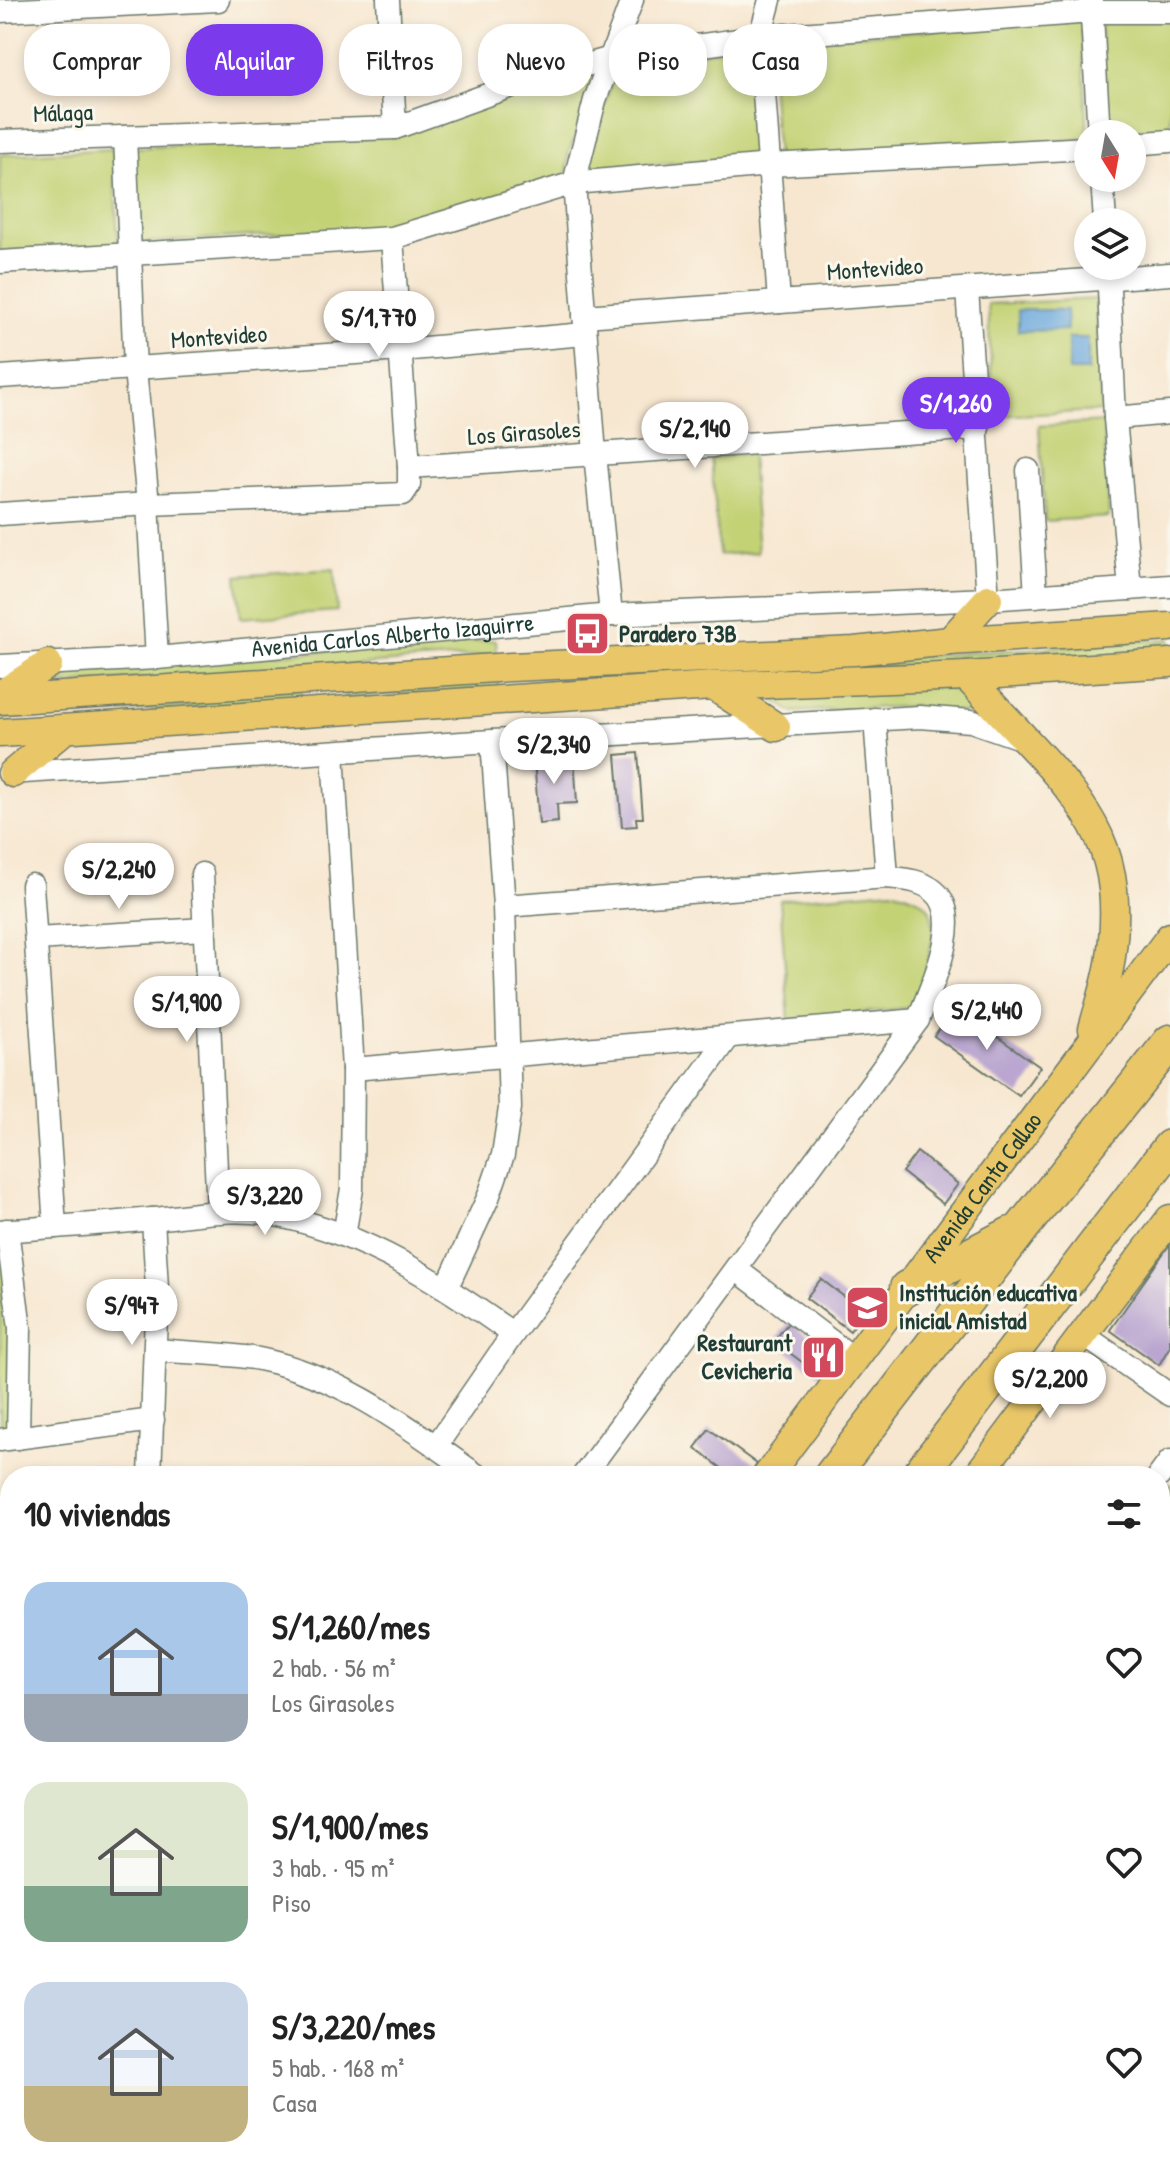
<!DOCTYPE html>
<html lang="es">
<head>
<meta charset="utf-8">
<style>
  :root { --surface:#fff; --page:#f2f2f2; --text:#222; --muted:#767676; --accent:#7c3aed }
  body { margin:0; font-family:"Patrick Hand",sans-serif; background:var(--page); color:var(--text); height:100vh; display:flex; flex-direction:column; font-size:30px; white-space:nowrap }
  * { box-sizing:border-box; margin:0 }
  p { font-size:26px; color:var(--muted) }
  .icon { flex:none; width:44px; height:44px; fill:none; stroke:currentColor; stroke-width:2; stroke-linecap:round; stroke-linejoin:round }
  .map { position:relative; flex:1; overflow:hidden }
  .drawer { position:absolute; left:0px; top:1466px; width:1170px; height:714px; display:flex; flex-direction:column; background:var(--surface); border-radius:32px 32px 0 0; box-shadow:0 4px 12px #0003 }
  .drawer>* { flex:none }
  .hud { position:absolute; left:24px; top:24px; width:1122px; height:72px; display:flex; gap:16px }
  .needle { width:52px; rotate:169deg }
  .tools { position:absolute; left:1074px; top:120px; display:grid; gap:16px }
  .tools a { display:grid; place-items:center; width:72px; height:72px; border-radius:50%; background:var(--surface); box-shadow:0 4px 12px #0003; font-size:40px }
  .price { position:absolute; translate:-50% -68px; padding:0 18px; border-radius:28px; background:#fff; color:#222; font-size:26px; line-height:52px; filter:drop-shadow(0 2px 4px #0008) }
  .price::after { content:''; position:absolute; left:50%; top:48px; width:24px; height:18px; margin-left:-12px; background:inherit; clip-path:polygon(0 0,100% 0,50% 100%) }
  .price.on { background:var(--accent); color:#fff }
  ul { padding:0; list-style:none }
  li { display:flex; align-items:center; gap:24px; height:200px; padding:0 24px }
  li span { display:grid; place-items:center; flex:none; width:224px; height:160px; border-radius:24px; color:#555 }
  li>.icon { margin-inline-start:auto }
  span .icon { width:96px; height:96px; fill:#fffc; stroke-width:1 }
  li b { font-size:34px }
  h2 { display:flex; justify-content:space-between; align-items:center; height:96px; padding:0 24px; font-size:34px }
  .tag { padding:0 28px; border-radius:32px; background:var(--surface); box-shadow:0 4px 12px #0003; font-size:28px; line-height:72px }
  .tag.on { background:var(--accent); color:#fff }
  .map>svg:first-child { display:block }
  .green { fill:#c3d274; stroke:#718854; stroke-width:2 }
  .water { fill:#6ba7dc; stroke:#457288; stroke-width:2 }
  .building { fill:#baa6d0 }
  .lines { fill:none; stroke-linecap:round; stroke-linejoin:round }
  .minor-casing { stroke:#6b786b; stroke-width:25 }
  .major-casing { stroke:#6b786b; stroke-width:31 }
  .highway-casing { stroke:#6b786b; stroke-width:37 }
  .minor { stroke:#fff; stroke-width:22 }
  .major { stroke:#e9c769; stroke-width:28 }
  .highway { stroke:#e9c769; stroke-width:34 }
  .labels { text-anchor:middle; stroke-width:6; stroke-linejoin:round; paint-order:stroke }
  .street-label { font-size:24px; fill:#1f3d34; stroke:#fbf7ec }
  .poi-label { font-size:24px; font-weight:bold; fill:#1f3d34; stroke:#fbf7ec; text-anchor:start }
</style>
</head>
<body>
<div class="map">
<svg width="1170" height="2179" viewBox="0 0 1170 2179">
  <rect width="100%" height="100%" fill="#fbf7ec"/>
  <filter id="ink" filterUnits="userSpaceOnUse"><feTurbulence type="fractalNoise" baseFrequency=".0125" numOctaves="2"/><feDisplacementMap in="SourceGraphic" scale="16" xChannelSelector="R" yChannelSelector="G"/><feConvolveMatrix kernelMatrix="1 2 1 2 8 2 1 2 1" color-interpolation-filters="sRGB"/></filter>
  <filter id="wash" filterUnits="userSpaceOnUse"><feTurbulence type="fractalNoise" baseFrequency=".006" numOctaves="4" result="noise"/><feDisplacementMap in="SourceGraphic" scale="32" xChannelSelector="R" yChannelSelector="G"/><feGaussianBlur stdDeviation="1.8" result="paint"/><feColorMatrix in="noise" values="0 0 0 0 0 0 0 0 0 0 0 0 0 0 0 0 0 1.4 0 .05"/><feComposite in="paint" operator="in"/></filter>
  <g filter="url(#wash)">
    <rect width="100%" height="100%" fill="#f7e7d0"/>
    <path class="green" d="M 1170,17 L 1170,135 L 1108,134 L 1100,19 Z
      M 1081,20 L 1088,139 L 777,158 L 768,41 Z
      M 750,44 L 759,158 L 586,168 L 616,68 Z
      M 599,68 L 568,155 L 567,179 L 405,227 L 136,243 L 130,148 L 383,137 Z
      M 113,149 L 118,244 L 0,252 L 0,155 Z
      M 1096,299 L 1101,411 L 993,416 L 988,304 Z
      M 1103,422 L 1109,517 L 1045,521 L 1039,426 Z
      M 751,454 L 758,552 L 719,555 L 711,457 Z
      M 334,569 L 337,611 L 241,618 L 237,576 Z
      M 1170,639 L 1170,655 L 858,668 L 867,660 Z
      M 496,640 L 497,655 L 16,687 L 34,670 Z
      M 498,678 L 498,689 L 345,697 L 345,687 Z
      M 922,680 L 973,697 L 967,713 L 912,706 L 792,712 L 762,693 Z
      M 301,688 L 302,701 L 0,719 L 0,706 Z
      M 892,890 C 904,894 917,896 926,905 C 945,925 920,984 913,1007 L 789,1021 L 780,900 Z
      M 0,1243 L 8,1243 L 11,1427 L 0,1429 Z
      M 1170,1484 L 1170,1630 L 1160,1627 L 1160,1497 Z
      M 10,1963 L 10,2170 L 35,2170 L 29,2179 L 0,2179 L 0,1964 Z
      M 660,2170 L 723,2170 L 729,2179 L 653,2179 Z"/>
    <path class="water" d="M 1018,310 L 1066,310 L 1067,330 L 1018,331 Z
      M 1068,338 L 1088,338 L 1088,371 L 1069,371 Z"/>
    <g id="blocks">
      <path class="building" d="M 638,753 L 643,818 L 636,818 L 637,826 L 622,827 L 616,755 Z
        M 574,756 L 577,803 L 557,804 L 558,822 L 539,824 L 534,759 Z
        M 955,1007 L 1040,1067 L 1019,1096 L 934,1036 Z
        M 917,1152 L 958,1184 L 943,1204 L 902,1172 Z
        M 1170,1244 L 1170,1346 L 1159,1365 L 1110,1330 Z
        M 821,1279 L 864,1312 L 850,1331 L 806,1298 Z
        M 789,1322 L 832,1355 L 834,1361 L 822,1377 L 774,1341 Z
        M 709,1429 L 757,1464 L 749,1476 L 732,1476 L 695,1448 Z"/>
    </g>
  </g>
  <g filter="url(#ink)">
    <use href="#blocks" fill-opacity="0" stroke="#6b786b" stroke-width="2"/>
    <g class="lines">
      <defs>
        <g id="minor">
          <path d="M 388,0 L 395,128"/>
          <path d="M 770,0 L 760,37 L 779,302"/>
          <path d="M 1091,0 L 1099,134"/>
          <path d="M 0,11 L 218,0"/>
          <path d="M 125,137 L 135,369 L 148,504 L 157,658"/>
          <path d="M 0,141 L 395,128 L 509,87 L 611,58 L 760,37 L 1092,12 L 1170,12"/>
          <path d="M 1132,144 L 1170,141"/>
          <path d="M 1102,178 L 1105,222"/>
          <path d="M 0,262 L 392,238 L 574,183 L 770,165 L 1088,148"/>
          <path d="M 1108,267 L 1115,418 L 1130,589"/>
          <path d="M 967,289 L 988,599"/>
          <path d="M 584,316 L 1170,274"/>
          <path d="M 0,377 L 401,350 L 585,334"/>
          <path d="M 1115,418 L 1170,413"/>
          <path d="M 409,467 L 978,428"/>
          <path d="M 1028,470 L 1036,596"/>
          <path d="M 0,514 L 148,504 L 403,494 L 409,485 L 409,467 L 392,238"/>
          <path d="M 611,615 L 595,454 L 574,183 L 595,100 L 632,0"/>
          <path id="s1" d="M 0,666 L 157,658 L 611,615 L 988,599 L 1170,586"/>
          <path d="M 875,719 L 887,877"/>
          <path d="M 333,753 L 353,1069 L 352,1189 L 344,1235"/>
          <path d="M 9,773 L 492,741 L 920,717 L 971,721 L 1026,740"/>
          <path d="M 202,874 L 218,1211"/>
          <path d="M 32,885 L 55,1227"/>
          <path d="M 504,906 L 887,877 C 903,879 921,880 934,891 C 966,917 930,989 918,1020 L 583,1476"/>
          <path d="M 36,939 L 205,929"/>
          <path d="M 353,1069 L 918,1020"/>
          <path d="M 7,1230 L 20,1328 L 18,1438"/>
          <path d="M 0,1231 C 51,1227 102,1224 153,1219 C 195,1215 238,1206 280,1216 C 367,1235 442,1283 513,1334"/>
          <path d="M 737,1270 L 853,1358"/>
          <path d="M 447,1287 L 488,1198 L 503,1155 L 510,1108 L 504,906 L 492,741"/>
          <path d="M 1082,1334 L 1170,1395"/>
          <path d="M 155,1350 C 189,1353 225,1353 259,1359 C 343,1376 410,1428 478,1476"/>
          <path d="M 0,1440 L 153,1420"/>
          <path d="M 436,1446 L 513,1334 L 728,1038"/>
          <path d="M 150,1476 L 157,1288 L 153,1219"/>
          <path d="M 1159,1476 L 1170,1461"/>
          <path d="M 0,1594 L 10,1593"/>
          <path d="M 1160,1634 L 1170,1644"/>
          <path d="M 0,1676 L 10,1674"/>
          <path d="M 1170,1815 L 1160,1825 L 1170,1835"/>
          <path d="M 0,1830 L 10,1829"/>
          <path d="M 1160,2028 L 1170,2018"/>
          <path d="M 735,2170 L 741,2179"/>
          <path d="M 43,2179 L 49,2170"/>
          <path d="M 634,2179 L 640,2170"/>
          <path d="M 814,2179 L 823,2170"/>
          <path d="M 1009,2179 L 1018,2170"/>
        </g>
        <g id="major">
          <path d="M 950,641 L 988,599"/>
          <path d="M 966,676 C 986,697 1006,718 1025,739 C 1093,812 1125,853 1111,957 C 1108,981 1099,1006 1093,1029"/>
          <path d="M 713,686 L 776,727"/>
          <path d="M 0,695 L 48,664"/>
          <path d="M 0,700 L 511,667 L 854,651 L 950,641 L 1170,627"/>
          <path d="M 0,733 L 713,686 L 966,676 L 1170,663"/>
          <path d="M 13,773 L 65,729"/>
          <path id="s2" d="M 767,1476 L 1170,937"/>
          <path d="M 977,1476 L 1170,1219"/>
          <path d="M 244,2179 L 250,2170"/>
          <path d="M 458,2179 L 465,2170"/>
        </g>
        <path id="highway" d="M 907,1288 L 1011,1234
          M 831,1476 L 1022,1228 L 1170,1042
          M 918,1476 L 1170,1147
          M 303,2179 L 310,2170
          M 395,2179 L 402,2170"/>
      </defs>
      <use href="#minor" class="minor-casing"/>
      <use href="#major" class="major-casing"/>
      <use href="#highway" class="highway-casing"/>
      <use href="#minor" class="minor"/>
      <use href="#major" class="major"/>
      <use href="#highway" class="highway"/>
    </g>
  </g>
  <defs>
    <symbol id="bus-square" viewBox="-11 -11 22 22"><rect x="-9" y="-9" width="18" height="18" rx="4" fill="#d1495b" stroke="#fbf7ec"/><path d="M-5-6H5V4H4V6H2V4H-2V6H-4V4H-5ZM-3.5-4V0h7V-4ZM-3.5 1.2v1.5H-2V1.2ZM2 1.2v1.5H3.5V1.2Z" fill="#fff"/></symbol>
    <symbol id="school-square" viewBox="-11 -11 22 22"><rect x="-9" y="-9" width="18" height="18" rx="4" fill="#d1495b" stroke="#fbf7ec"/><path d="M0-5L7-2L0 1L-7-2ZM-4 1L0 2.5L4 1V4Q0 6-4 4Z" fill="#fff"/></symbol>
    <symbol id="restaurant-square" viewBox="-11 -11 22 22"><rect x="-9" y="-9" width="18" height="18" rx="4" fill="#d1495b" stroke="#fbf7ec"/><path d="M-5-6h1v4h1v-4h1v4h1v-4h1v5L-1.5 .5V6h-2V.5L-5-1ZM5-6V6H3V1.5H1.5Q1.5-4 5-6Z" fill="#fff"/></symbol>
  </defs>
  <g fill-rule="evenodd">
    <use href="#bus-square" x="562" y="608" width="51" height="51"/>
    <use href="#school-square" x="842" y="1282" width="51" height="51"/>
    <use href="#restaurant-square" x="798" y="1332" width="51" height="51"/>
  </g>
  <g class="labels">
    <g class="street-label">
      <text transform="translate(63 113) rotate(-2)" y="8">Málaga</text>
      <text transform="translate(875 269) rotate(-4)" y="8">Montevideo</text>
      <text transform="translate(219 337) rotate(-4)" y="8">Montevideo</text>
      <text transform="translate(524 433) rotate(-4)" y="8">Los Girasoles</text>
      <text dy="8" stroke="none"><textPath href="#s1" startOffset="394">Avenida Carlos Alberto Izaguirre</textPath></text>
      <text dy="8" stroke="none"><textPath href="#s2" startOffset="360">Avenida Canta Callao</textPath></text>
    </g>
    <g class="poi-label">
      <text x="619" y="642">Paradero 73B</text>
      <text x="899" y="1301">Institución educativa<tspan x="899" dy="28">inicial Amistad</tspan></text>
      <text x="792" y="1351" text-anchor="end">Restaurant<tspan x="792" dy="28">Cevicheria</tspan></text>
    </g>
  </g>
</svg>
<div class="tools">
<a><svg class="needle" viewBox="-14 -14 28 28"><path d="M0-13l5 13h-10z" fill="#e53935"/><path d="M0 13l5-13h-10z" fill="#767676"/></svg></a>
<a><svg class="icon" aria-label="layers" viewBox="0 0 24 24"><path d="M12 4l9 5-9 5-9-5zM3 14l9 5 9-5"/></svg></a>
</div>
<b class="price" style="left:379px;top:359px">S/1,770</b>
<b class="price on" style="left:956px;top:445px">S/1,260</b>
<b class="price" style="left:695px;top:470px">S/2,140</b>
<b class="price" style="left:554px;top:786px">S/2,340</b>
<b class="price" style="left:119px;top:911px">S/2,240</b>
<b class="price" style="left:187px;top:1044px">S/1,900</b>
<b class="price" style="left:987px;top:1052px">S/2,440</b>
<b class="price" style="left:265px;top:1237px">S/3,220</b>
<b class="price" style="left:132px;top:1347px">S/947</b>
<b class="price" style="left:1050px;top:1420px">S/2,200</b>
<div class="hud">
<a class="tag">Comprar</a>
<a class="tag on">Alquilar</a>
<a class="tag">Filtros</a>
<a class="tag">Nuevo</a>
<a class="tag">Piso</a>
<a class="tag">Casa</a>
</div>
<section class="drawer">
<h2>10 viviendas<svg class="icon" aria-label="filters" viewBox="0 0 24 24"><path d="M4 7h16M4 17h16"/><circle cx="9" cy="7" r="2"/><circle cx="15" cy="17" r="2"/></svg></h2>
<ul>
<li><span style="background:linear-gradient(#a9c7e8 70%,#9aa5b1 0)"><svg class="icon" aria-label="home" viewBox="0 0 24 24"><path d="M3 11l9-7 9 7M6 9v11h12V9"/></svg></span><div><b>S/1,260/mes</b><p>2 hab. · 56 m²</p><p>Los Girasoles</p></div><svg class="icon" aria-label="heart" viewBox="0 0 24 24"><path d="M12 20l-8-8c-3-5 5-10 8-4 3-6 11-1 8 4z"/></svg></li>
<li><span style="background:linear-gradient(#dfe7d0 65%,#7fa58c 0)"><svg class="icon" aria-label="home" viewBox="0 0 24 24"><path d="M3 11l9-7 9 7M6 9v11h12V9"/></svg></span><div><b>S/1,900/mes</b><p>3 hab. · 95 m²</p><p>Piso</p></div><svg class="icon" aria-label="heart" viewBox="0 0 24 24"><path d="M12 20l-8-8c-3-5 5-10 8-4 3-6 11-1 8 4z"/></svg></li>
<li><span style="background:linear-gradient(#c9d6e8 65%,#c2b280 0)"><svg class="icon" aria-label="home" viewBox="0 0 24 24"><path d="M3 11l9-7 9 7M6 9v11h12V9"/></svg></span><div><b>S/3,220/mes</b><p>5 hab. · 168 m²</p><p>Casa</p></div><svg class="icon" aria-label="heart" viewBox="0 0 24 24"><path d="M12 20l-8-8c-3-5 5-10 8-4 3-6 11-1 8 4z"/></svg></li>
</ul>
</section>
</div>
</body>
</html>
